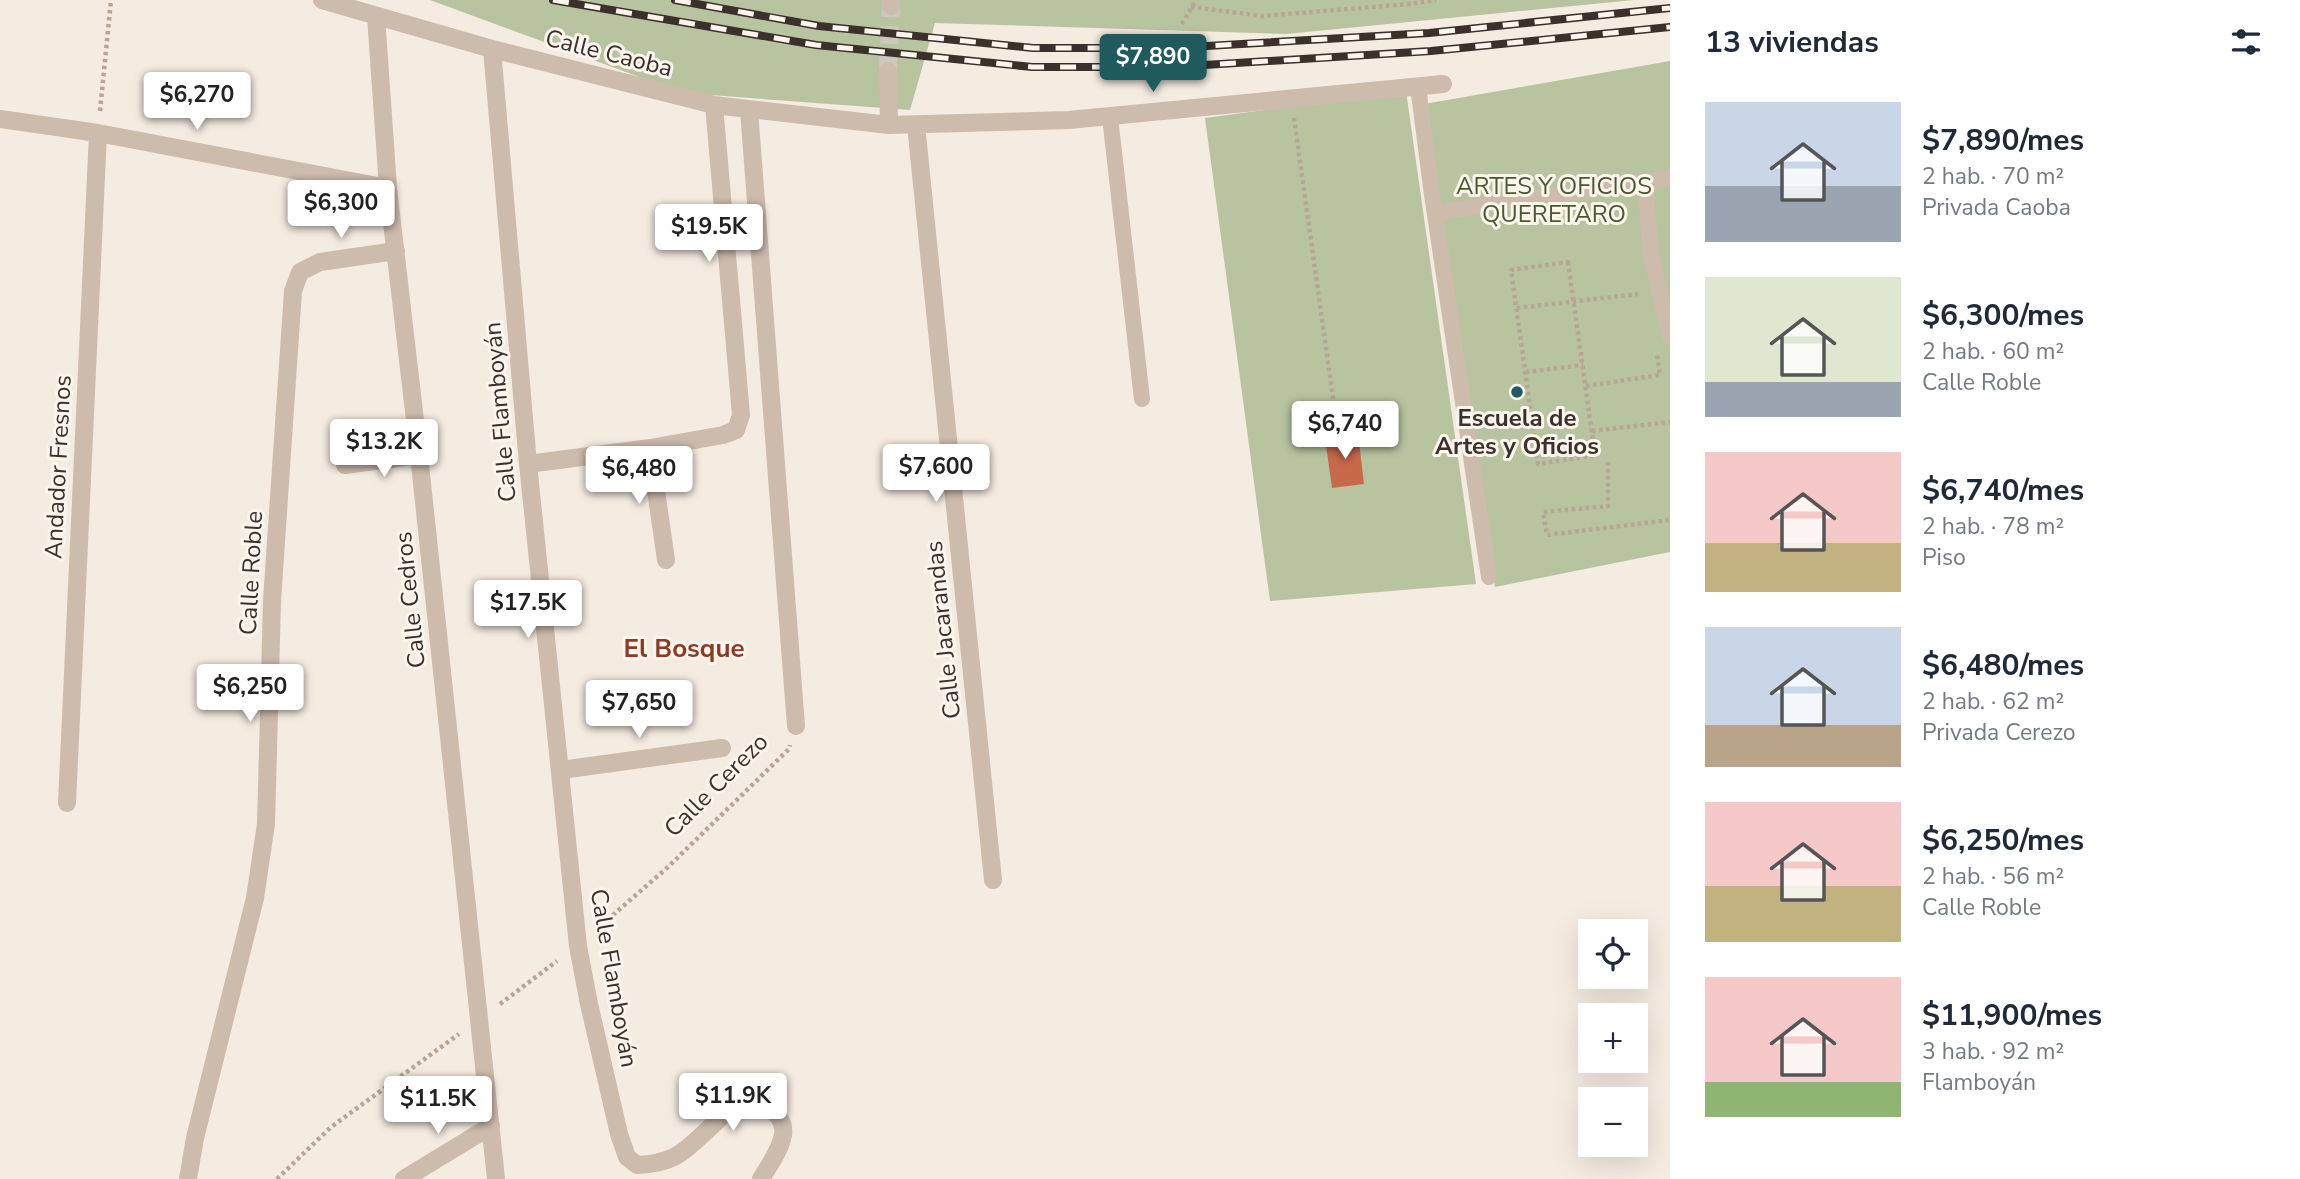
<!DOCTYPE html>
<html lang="es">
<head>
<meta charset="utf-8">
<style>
  :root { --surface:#fff; --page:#f6f6f7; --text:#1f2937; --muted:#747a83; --accent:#1f5a5e }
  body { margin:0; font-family:"Nunito Sans",sans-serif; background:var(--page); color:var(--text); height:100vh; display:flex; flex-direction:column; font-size:26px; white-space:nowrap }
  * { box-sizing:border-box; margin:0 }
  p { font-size:23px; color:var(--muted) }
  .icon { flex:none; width:38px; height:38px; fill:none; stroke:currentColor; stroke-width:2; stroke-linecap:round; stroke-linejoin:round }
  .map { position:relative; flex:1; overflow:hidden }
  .details { display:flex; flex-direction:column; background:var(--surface); width:630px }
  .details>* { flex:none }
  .controls { position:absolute; left:1578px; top:919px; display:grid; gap:14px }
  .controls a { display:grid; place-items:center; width:70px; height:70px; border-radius:0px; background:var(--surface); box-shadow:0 7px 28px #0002; font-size:35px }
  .price { position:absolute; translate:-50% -60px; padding:0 16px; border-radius:7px; background:#fff; color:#222; font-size:23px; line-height:46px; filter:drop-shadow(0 2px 4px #0008) }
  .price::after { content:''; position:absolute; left:50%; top:42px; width:21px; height:16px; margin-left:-10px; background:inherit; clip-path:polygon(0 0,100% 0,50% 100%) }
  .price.selected { background:var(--accent); color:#fff }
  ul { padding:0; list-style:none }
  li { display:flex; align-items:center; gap:21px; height:175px; padding:0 35px }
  li span { display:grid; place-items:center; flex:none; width:196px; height:140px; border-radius:0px; color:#555 }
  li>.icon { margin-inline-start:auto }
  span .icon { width:84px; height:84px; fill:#fffc; stroke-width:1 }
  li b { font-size:30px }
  h2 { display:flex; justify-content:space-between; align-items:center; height:84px; padding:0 35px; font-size:30px }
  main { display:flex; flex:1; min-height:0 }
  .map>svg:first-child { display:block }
  .green { fill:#b8c4a0 }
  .building { fill:#c8694b }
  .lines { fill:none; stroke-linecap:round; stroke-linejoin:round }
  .minor-tunnel { stroke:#cfc6bd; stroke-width:18; stroke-dasharray:18 9; stroke-linecap:butt }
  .path { stroke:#b9a596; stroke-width:4.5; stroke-dasharray:3.5 3.5; stroke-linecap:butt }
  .service { stroke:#cdbbac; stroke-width:16 }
  .pedestrian { stroke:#cdbbac; stroke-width:18 }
  .minor { stroke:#cdbbac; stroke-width:18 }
  .rail-casing { stroke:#3b302b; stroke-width:8 }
  .rail { stroke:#fbf5ee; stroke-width:5; stroke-dasharray:16; stroke-linecap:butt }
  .poi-dot { fill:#1f5a5e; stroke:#fbf5ee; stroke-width:2.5 }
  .labels { text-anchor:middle; stroke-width:6; stroke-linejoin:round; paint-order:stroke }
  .street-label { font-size:24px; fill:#3b302b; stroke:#fbf5ee }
  .park-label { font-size:24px; fill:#4a5a2e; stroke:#fbf5ee }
  .poi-label { font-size:24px; font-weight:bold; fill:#3b302b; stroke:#fbf5ee }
  .neighbourhood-label { font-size:26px; font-weight:bold; fill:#8c3b22; stroke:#fbf5ee }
</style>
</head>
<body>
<main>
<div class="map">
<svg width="1670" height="1179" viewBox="0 0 1670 1179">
  <rect width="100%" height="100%" fill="#f4ebe1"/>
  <path class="green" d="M 430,0 L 1634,0 L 1286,34 L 935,23 L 910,110 L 683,93 Z
    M 1670,61 L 1670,552 L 1495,587 L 1424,104 Z
    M 1406,91 L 1476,584 L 1270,601 L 1205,118 Z"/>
  <path class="building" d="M 1358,433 L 1364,484 L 1332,488 L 1325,438 Z"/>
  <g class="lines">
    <path class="minor-tunnel" d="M 888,71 L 891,6"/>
    <path class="path" d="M 1191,7 L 1263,16 L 1409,4 L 1436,0
      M 1182,24 L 1196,0
      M 100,111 L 111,0
      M 1294,118 L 1337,427
      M 1568,262 L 1595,455 L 1538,464 L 1511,270 Z
      M 1517,308 L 1638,294
      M 1526,372 L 1583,365
      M 1586,386 L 1660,375 L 1657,354
      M 1592,431 L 1670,422
      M 1608,462 L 1608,506 L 1543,512 L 1547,535 L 1670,520
      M 597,929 L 668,867 L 789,749 L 790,745
      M 500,1004 L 557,961
      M 277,1179 L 331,1127 L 459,1034"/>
    <path class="service" d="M 1418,86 L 1432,195 L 1489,577
      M 1110,117 L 1142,399
      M 1645,182 L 1651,256 L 1670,337
      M 1435,213 L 1670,178"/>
    <path class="pedestrian" d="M 749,110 L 796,726"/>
    <path class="minor" d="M 322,0 L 492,49 L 714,105 L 889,125 L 1069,120 L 1443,84
      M 891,6 L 891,0
      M 376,16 L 388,188 L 419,455 L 496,1179
      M 492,49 L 528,464 L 578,946 L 589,1004 L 619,1134 L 627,1157 L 637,1165 C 679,1163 686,1149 715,1123 C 720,1118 726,1111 732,1108 C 751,1097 787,1109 783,1135 C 780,1151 769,1165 761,1179
      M 888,71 L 889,125
      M 0,119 L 98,133 L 388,188
      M 916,125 L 993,880
      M 650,448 L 666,560
      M 528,464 L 650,448 L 723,435 L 736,430 L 741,415 L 714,105
      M 345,465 L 419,455
      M 561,770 L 722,748
      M 67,803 L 98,133
      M 188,1179 L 195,1138 L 255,898 L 266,824 L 272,601 L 293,291 L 300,272 L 320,262 L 396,251
      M 404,1179 L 491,1126"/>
    <defs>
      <path id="rail" d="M 553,0 L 816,45 L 1032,67 L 1173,67 L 1431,51 L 1670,27
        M 675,0 L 819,26 L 1033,48 L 1172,48 L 1429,33 L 1670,8"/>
    </defs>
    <use href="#rail" class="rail-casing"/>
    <use href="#rail" class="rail"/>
  </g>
  <circle class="poi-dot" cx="1517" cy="392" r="7"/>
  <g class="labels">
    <g class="street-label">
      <text transform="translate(609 53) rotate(14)" y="8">Calle Caoba</text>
      <text transform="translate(500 412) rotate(-95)" y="8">Calle Flamboyán</text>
      <text transform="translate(58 467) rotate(-87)" y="8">Andador Fresnos</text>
      <text transform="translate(251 573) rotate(-87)" y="8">Calle Roble</text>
      <text transform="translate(410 600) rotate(-96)" y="8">Calle Cedros</text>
      <text transform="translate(943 630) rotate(-96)" y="8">Calle Jacarandas</text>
      <text transform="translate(716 785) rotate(-45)" y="8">Calle Cerezo</text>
      <text transform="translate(614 978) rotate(80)" y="8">Calle Flamboyán</text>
    </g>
    <g class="park-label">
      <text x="1554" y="194">ARTES Y OFICIOS<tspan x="1554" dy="28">QUERETARO</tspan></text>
    </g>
    <g class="poi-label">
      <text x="1517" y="426">Escuela de<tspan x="1517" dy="28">Artes y Oficios</tspan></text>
    </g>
    <g class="neighbourhood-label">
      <text x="684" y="657">El Bosque</text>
    </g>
  </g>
</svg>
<div class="controls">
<a><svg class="icon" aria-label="locate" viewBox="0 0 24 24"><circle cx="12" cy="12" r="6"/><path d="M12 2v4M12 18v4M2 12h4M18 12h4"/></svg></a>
<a>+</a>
<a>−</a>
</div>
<b class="price selected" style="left:1153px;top:94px">$7,890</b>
<b class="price" style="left:197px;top:132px">$6,270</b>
<b class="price" style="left:341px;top:240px">$6,300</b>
<b class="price" style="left:709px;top:264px">$19.5K</b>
<b class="price" style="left:1345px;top:461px">$6,740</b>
<b class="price" style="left:384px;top:479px">$13.2K</b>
<b class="price" style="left:936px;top:504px">$7,600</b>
<b class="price" style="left:639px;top:506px">$6,480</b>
<b class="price" style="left:528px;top:640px">$17.5K</b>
<b class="price" style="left:250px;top:724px">$6,250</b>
<b class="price" style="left:639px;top:740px">$7,650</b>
<b class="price" style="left:733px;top:1133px">$11.9K</b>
<b class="price" style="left:438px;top:1136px">$11.5K</b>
</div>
<section class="details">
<h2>13 viviendas<svg class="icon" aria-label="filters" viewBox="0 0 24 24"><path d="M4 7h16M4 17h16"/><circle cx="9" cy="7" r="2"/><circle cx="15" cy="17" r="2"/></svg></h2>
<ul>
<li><span style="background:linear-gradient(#c9d6e8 60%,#9aa5b1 0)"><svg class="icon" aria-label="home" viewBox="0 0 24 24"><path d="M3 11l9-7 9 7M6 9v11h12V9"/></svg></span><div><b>$7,890/mes</b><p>2 hab. · 70 m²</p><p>Privada Caoba</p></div></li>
<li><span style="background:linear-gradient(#dfe7d0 75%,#9aa5b1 0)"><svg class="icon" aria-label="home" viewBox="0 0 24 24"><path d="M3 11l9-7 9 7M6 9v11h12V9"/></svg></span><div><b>$6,300/mes</b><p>2 hab. · 60 m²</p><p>Calle Roble</p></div></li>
<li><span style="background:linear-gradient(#f6c9c9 65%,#c2b280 0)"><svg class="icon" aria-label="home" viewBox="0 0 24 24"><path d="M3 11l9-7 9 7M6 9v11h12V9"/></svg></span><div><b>$6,740/mes</b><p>2 hab. · 78 m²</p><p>Piso</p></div></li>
<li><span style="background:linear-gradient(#c9d6e8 70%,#b9a48a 0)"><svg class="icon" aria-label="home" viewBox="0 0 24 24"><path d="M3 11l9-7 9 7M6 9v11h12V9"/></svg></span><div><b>$6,480/mes</b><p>2 hab. · 62 m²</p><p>Privada Cerezo</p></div></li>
<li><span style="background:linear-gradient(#f6c9c9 60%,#c2b280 0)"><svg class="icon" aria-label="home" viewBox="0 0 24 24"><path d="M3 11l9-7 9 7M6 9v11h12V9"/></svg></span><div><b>$6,250/mes</b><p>2 hab. · 56 m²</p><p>Calle Roble</p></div></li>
<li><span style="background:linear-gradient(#f6c9c9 75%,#8fb573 0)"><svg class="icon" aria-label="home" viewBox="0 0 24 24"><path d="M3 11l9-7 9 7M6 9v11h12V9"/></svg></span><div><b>$11,900/mes</b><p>3 hab. · 92 m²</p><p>Flamboyán</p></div></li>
</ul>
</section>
</main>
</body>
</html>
